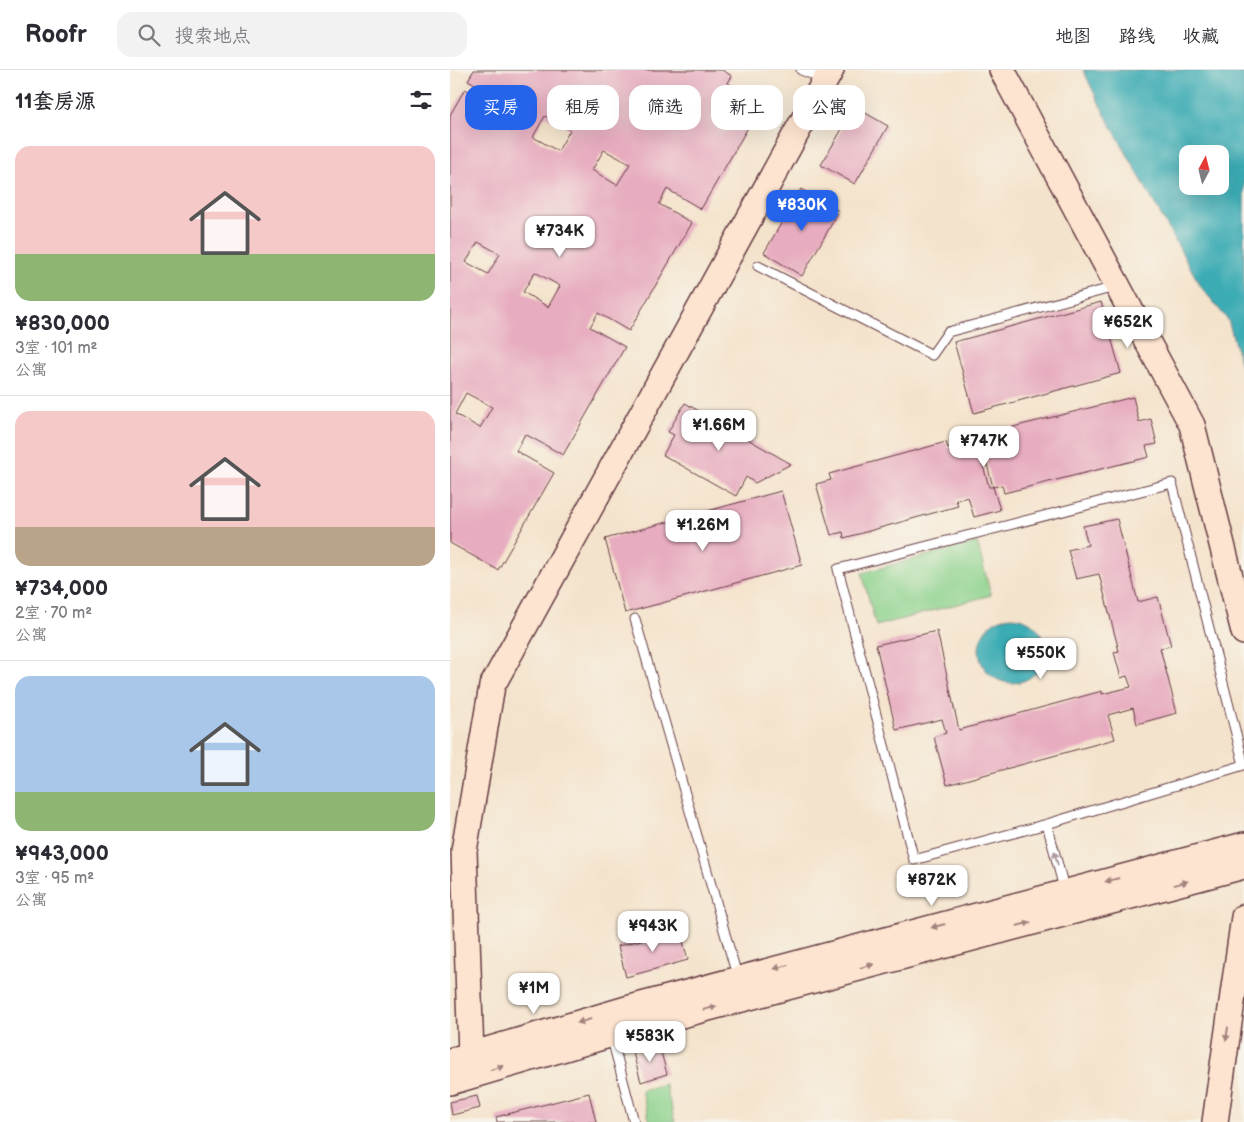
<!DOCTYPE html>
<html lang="zh">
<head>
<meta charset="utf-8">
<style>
  :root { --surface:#fff; --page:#f2f2f3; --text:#2b2b33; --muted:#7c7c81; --line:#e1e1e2; --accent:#2563eb }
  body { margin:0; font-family:"Balsamiq Sans","LXGW WenKai TC",sans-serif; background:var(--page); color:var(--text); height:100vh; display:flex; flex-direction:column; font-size:19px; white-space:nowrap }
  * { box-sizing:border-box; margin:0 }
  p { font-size:16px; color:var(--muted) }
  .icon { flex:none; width:28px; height:28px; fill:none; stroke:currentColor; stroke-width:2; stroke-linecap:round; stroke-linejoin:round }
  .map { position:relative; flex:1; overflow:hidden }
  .sheet { display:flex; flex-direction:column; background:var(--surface); width:450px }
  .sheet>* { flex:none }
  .guide { position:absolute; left:15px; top:15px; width:475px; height:45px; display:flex; gap:10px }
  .needle { width:32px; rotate:7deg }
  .buttons { position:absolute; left:729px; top:75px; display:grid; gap:10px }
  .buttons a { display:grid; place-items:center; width:50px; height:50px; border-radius:10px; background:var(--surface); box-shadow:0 5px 20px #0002; font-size:25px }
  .price { position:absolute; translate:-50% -42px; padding:0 11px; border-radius:10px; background:#fff; color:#222; font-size:16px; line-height:32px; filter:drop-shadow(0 1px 2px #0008) }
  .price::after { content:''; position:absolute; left:50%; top:30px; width:15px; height:11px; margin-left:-8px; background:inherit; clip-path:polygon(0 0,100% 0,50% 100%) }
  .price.on { background:var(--accent); color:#fff }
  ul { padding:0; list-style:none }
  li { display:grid; align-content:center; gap:10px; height:265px; padding:0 15px }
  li+li { border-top:1px solid var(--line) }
  li span { display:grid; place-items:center; height:155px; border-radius:15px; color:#555 }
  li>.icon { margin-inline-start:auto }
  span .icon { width:90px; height:90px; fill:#fffc; stroke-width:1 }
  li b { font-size:21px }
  h2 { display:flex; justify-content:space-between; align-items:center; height:60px; padding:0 15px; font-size:21px }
  .chip { padding:0 18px; border-radius:15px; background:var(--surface); box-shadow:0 5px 20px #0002; font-size:18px; line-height:45px }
  .chip.on { background:var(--accent); color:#fff }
  header { display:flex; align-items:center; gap:30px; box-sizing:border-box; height:70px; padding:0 25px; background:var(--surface); border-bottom:1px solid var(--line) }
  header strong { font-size:24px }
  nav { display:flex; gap:28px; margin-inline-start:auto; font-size:18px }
  .search { width:350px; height:45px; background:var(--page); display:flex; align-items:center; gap:12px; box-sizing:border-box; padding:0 18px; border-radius:15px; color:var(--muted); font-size:19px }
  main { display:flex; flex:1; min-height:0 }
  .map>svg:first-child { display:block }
  .green { fill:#8bd28c; stroke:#6a785c }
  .water { fill:#3aabb4; stroke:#426570; fill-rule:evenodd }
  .building { fill:#e7acbf; fill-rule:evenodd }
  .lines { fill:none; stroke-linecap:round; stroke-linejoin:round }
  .lane-casing { stroke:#643c43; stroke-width:11 }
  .secondary-casing { stroke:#643c43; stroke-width:28 }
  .lane { stroke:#fff; stroke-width:9 }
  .secondary { stroke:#fde4d0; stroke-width:25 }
  .oneway { fill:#ae9aa0 }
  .oneway2 { fill:#a4827e }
</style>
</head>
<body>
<header>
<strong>Roofr</strong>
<div class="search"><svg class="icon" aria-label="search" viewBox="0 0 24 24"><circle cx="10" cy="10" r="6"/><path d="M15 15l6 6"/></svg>搜索地点</div>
<nav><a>地图</a><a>路线</a><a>收藏</a></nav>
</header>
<main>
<section class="sheet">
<h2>11套房源<svg class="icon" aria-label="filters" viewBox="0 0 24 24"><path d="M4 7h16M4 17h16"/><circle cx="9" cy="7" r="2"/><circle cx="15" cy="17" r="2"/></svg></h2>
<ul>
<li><span style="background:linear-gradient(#f6c9c9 70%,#8fb573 0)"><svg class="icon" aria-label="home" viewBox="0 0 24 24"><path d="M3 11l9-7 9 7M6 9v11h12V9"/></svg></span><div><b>¥830,000</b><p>3室 · 101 m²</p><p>公寓</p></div></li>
<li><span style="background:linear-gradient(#f6c9c9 75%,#b9a48a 0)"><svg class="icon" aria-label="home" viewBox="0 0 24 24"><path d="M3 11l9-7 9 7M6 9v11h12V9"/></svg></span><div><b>¥734,000</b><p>2室 · 70 m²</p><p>公寓</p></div></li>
<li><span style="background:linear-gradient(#a9c7e8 75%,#8fb573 0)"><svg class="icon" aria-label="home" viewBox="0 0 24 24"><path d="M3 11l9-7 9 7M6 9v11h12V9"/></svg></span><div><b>¥943,000</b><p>3室 · 95 m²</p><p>公寓</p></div></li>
</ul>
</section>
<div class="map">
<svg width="794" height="1052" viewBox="0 0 794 1052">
  <rect width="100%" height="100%" fill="#f7f3e8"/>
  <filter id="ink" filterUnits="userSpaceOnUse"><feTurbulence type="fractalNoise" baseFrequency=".02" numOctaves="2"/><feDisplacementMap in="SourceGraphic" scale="10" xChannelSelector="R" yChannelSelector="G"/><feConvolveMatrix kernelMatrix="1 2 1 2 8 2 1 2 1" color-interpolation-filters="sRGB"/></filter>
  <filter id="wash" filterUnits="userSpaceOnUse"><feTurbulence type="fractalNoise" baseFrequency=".0096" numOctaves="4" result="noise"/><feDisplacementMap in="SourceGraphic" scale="20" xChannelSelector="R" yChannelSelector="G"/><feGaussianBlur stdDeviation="1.12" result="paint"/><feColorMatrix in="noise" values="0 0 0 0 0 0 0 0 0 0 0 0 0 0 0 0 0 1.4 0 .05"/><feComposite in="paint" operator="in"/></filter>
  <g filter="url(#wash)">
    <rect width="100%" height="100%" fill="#f4e3cc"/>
    <path class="green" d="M 527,472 L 541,525 L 426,556 L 412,503 Z
      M 215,1014 L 225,1052 L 200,1052 L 191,1020 Z"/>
    <path class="water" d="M 633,0 L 794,0 L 794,306 L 778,250 L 751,217 L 654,43 ZM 738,84 L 770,84 L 770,116 L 738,116 Z
      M529 580a33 33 0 1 1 66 0a33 33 0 1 1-66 0Z"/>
    <g id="blocks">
      <path class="building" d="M 24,0 L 272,0 L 282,6 L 278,13 L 312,33 L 251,139 L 217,119 L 209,134 L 242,153 L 179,261 L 148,243 L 140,257 L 175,277 L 113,385 L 75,364 L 66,381 L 104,403 L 48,500 L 0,473 L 0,45 L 15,19 L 50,38 L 54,31 L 18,10 ZM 95,46 L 120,60 L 108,81 L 83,67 ZM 154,80 L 180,94 L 167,115 L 142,100 ZM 28,172 L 50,184 L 38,204 L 16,192 ZM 85,202 L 110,216 L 98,237 L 73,222 ZM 16,323 L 42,337 L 30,358 L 5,344 Z
        M 405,37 L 438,56 L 405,114 L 371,95 Z
        M 351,119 L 389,141 L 352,206 L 314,183 Z
        M 651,232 L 671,303 L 524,343 L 504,272 Z
        M 683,327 L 689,352 L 701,349 L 707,374 L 696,376 L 699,387 L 554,423 L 552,415 L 543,417 L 550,440 L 524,447 L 518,427 L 506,430 L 508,436 L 394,468 L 393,462 L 381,465 L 366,414 L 381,410 L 379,404 L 496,372 L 498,378 L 511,374 L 512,378 L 527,374 L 539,417 L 543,417 L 531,371 L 545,368 L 543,362 Z
        M 235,333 L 341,394 L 305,413 L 296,407 L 286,426 L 213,385 L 224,365 L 218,362 Z
        M 331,421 L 352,495 L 175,543 L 155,469 Z
        M 667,449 L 688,532 L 708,527 L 721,576 L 710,578 L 727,643 L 687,654 L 683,638 L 658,645 L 665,669 L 497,715 L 484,667 L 496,663 L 492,649 L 446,660 L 426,575 L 487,561 L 509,660 L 652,621 L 652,624 L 681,617 L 677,606 L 671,608 L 664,582 L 669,581 L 649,504 L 626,509 L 618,480 L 638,475 L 633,456 Z
        M 230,860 L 238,890 L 176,907 L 168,876 Z
        M 209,975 L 217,1004 L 191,1012 L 183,983 Z
        M 139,1023 L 146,1052 L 47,1052 L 46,1047 Z
        M 27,1026 L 30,1038 L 2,1045 L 0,1032 Z"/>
    </g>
  </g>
  <g filter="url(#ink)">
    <use href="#blocks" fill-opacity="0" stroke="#643c43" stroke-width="1"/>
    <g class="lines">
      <defs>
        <path id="lane" d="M 351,0 L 374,9
          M 308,196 L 482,285 L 498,262 L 665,217
          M 722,413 L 794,695 L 597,754 L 464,790 L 388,499 Z
          M 185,549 L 288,909
          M 597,754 L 615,822
          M 161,965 L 184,1052"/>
        <path id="secondary" d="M 552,0 L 742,355 L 794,562
          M 21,985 L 14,781 L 42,616 L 381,0
          M 0,991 L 180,938 L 794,775
          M 0,1012 L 179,959 L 794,796
          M 765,1052 L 794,847"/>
      </defs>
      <use href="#lane" class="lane-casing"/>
      <use href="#secondary" class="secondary-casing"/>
      <use href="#lane" class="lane"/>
      <use href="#secondary" class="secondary"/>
    </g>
    <defs><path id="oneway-solid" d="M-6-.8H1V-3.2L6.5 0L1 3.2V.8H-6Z" transform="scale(1.25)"/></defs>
    <use class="oneway" href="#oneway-solid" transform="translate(606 788) rotate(-105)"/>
    <g class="oneway2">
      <use href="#oneway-solid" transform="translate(662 810) rotate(165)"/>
      <use href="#oneway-solid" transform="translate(731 813) rotate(-15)"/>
      <use href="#oneway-solid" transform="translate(574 854) rotate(-15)"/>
      <use href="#oneway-solid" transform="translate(488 856) rotate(165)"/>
      <use href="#oneway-solid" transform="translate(417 896) rotate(-15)"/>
      <use href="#oneway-solid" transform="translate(331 897) rotate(165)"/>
      <use href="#oneway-solid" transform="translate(260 938) rotate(-15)"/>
      <use href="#oneway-solid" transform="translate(134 951) rotate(164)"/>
      <use href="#oneway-solid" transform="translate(777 964) rotate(98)"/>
      <use href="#oneway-solid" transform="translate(47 998) rotate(-17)"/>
    </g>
  </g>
</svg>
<div class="buttons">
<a><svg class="needle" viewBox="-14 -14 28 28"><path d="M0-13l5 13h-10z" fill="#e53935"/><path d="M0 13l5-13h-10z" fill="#7c7c81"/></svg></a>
</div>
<b class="price on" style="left:352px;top:162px">¥830K</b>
<b class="price" style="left:110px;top:188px">¥734K</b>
<b class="price" style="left:678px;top:279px">¥652K</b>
<b class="price" style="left:269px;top:382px">¥1.66M</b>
<b class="price" style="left:534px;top:398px">¥747K</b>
<b class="price" style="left:253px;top:482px">¥1.26M</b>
<b class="price" style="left:591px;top:610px">¥550K</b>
<b class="price" style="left:482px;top:837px">¥872K</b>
<b class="price" style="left:203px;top:883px">¥943K</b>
<b class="price" style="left:84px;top:945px">¥1M</b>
<b class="price" style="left:200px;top:993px">¥583K</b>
<div class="guide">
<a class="chip on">买房</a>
<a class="chip">租房</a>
<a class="chip">筛选</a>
<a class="chip">新上</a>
<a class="chip">公寓</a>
</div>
</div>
</main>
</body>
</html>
